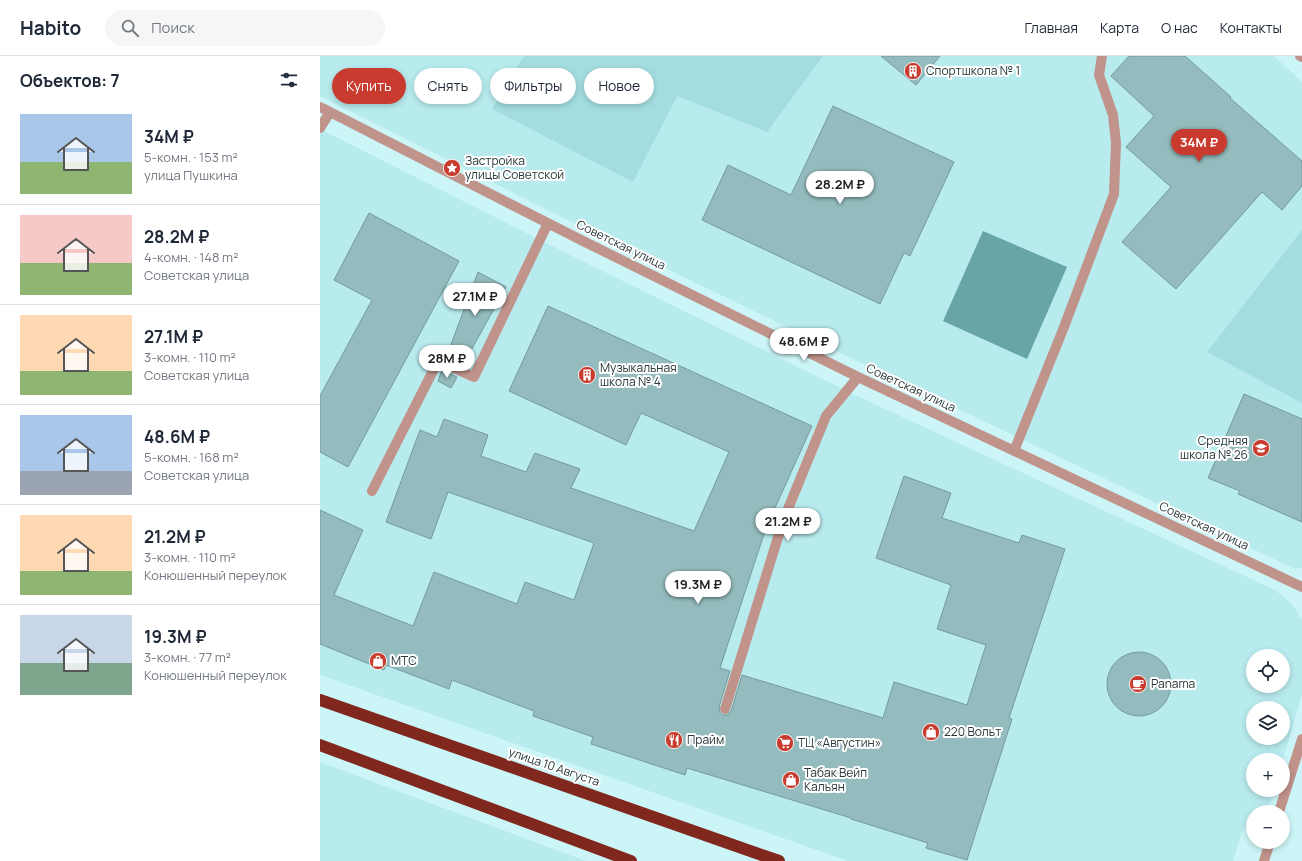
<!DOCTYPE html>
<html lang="ru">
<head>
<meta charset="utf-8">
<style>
  :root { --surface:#fff; --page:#f6f6f7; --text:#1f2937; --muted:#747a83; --line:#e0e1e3; --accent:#c83b2e }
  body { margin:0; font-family:Manrope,sans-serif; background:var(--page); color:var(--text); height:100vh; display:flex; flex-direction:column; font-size:15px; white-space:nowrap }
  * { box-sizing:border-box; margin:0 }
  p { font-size:13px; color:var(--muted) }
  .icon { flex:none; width:22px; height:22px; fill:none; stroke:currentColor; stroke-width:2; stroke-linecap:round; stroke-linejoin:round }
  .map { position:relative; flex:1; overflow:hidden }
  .details { display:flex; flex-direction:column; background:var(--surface); width:320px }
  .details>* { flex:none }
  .guide { position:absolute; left:12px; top:12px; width:380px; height:36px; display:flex; gap:8px }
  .controls { position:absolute; left:926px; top:593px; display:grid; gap:8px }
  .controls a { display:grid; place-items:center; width:44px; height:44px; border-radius:50%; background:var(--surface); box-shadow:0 2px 6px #0003; font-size:20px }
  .price { position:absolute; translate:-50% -34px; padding:0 9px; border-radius:14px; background:#fff; color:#222; font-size:13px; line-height:26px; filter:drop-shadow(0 1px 2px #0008) }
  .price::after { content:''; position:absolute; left:50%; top:24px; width:12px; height:9px; margin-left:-6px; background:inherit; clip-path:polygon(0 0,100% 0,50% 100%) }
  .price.selected { background:var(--accent); color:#fff }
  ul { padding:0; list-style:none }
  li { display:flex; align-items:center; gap:12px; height:100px; padding:0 20px }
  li+li { border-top:1px solid var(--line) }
  li span { display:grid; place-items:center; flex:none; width:112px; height:80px; border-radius:0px; color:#555 }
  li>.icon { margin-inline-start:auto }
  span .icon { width:48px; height:48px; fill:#fffc; stroke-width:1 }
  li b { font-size:17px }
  h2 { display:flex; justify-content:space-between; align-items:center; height:48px; padding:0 20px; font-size:17px }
  .tag { padding:0 14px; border-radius:18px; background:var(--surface); box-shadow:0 2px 6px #0003; font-size:14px; line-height:36px }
  .tag.selected { background:var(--accent); color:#fff }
  header { display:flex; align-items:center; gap:24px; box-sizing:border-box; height:56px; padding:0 20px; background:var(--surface); border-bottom:1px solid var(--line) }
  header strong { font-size:19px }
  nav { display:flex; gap:22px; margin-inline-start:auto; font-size:14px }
  .search { width:280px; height:36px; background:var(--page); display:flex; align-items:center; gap:10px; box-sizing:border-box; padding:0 14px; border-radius:22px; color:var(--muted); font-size:15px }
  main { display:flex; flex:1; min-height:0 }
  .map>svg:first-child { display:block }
  .built { fill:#b8ebee; fill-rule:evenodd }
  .green { fill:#a3dde0 }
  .water { fill:#68a5a9 }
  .building { fill:#94bbbd; stroke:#749a9c }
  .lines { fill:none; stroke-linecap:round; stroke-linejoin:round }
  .minor { stroke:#c0938b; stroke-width:10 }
  .highway { stroke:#80271e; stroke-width:12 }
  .labels { text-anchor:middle; stroke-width:4; stroke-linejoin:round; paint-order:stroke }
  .poi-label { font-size:12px; fill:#283839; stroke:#fff; text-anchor:start }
  .street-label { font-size:12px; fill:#283839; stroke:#fff }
</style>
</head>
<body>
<header>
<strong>Habito</strong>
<div class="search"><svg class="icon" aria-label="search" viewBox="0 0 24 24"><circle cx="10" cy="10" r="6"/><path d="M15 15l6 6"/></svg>Поиск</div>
<nav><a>Главная</a><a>Карта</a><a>О нас</a><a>Контакты</a></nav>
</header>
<main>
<section class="details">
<h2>Объектов: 7<svg class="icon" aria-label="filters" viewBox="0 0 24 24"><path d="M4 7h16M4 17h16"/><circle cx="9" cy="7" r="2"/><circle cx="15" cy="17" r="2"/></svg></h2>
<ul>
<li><span style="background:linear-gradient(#a9c7e8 60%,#8fb573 0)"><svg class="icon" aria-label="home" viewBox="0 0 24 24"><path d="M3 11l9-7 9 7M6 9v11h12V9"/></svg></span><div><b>34M ₽</b><p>5-комн. · 153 m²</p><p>улица Пушкина</p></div></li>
<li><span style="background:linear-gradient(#f6c9c9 60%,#8fb573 0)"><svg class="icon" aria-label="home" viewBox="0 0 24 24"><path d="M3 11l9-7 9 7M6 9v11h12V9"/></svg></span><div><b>28.2M ₽</b><p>4-комн. · 148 m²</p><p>Советская улица</p></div></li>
<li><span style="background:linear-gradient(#ffd9b3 70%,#8fb573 0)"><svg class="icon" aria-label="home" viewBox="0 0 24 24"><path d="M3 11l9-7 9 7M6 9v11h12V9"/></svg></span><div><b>27.1M ₽</b><p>3-комн. · 110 m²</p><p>Советская улица</p></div></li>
<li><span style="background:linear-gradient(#a9c7e8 70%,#9aa5b1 0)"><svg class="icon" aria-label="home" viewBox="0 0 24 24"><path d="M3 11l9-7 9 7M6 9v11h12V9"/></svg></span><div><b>48.6M ₽</b><p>5-комн. · 168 m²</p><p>Советская улица</p></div></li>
<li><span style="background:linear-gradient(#ffd9b3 70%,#8fb573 0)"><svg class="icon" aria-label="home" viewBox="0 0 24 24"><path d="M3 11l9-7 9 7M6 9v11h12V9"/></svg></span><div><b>21.2M ₽</b><p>3-комн. · 110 m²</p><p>Конюшенный переулок</p></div></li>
<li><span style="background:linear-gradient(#c9d6e8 60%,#7fa58c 0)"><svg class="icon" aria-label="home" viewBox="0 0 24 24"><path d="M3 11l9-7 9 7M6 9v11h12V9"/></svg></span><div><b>19.3M ₽</b><p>3-комн. · 77 m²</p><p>Конюшенный переулок</p></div></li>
</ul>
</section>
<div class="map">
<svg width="982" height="805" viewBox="0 0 982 805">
  <rect width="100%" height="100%" fill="#ccf5f7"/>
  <path class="built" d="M 0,0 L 954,0 L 982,26 L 982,512 L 975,513 L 537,305 L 271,176 L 0,40 Z
    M 0,73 L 258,203 L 535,339 L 955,534 L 972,548 L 982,564 L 982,638 L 963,704 L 933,704 L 933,734 L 954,734 L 948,756 L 933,756 L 933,774 L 923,772 L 913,805 L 528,805 L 0,619 ZM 933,600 L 963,600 L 963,630 L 933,630 ZM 933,652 L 963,652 L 963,682 L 933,682 Z
    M 0,706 L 266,805 L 0,805 Z"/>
  <path class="green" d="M 204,0 L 503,0 L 447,76 L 357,40 L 313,126 L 172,53 Z
    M 982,174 L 982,347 L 887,296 Z"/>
  <path class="water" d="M 663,175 L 747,211 L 707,303 L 623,265 Z"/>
  <path class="building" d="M 561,0 L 620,0 L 596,29 Z
    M 809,0 L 865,0 L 911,41 L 910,42 L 982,105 L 982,130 L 962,154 L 942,136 L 856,233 L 802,186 L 851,131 L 806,91 L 834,60 L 791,20 Z
    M 513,50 L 634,106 L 590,200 L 584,197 L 560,248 L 382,164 L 408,109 L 471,139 Z
    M 49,157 L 139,205 L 28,411 L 0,396 L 0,340 L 52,244 L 14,224 Z
    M 158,216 L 186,231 L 143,309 L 126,302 Z
    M 228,250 L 492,370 L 446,472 L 400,612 L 410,615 L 399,651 L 400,657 L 403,659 L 407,659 L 411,655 L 422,619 L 563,662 L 574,626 L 647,649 L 666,589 L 617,573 L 631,529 L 556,502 L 584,420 L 631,437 L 622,462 L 699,487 L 702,479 L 745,493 L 689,662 L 692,663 L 647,804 L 606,792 L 608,787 L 531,763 L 531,762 L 367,712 L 365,719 L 271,688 L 273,681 L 213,660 L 214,655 L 132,624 L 129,633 L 66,609 L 64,614 L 0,588 L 0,454 L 43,474 L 14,539 L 93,570 L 114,516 L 197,548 L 205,526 L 254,544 L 274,487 L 128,436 L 111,483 L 66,466 L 100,374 L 117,381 L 124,363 L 168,379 L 161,400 L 206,416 L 215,397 L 260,413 L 251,432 L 374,475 L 409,396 L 321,357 L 306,389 L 189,335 Z
    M 122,314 L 137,321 L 131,332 L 118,325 Z
    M 924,338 L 982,363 L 982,466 L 918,438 L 920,435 L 888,422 Z
    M787 628a32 32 0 1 1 64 0a32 32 0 1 1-64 0Z"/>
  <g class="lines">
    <path class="minor" d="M 980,0 L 982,1
      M 0,51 L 261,184 L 538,321 L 982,531
      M 0,72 L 10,56
      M 694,395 L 744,271 L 794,138 L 796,87 L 793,59 L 779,19 L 782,0
      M 52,435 L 118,305 L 154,321 L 228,167
      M 405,653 L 463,465 L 506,360 L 538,321
      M 959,756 L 982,683
      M 944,805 L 950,786"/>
    <path class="highway" d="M 0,644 L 459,805
      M 0,689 L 311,805"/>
  </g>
  <defs>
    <symbol id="building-disc" viewBox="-11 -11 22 22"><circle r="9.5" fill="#c83b2e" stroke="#fff"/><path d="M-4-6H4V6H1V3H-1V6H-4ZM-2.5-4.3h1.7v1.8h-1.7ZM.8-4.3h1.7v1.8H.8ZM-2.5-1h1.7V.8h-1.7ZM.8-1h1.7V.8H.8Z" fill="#fff"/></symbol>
    <symbol id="sight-disc" viewBox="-11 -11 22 22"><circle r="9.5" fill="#c83b2e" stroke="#fff"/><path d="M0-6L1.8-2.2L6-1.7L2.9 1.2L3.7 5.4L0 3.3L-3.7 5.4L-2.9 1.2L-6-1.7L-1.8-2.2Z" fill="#fff"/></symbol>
    <symbol id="school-disc" viewBox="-11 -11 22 22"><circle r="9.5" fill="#c83b2e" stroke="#fff"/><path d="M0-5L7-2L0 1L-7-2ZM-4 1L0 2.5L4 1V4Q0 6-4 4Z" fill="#fff"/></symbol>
    <symbol id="shop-disc" viewBox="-11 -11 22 22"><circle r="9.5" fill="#c83b2e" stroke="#fff"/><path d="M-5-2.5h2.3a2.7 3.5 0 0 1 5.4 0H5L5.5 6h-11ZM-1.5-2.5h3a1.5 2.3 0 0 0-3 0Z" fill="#fff"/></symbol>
    <symbol id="cafe-disc" viewBox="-11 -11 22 22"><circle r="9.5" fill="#c83b2e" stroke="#fff"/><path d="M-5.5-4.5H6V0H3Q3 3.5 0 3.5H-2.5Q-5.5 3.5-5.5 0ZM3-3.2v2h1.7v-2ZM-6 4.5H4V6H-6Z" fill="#fff"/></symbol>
    <symbol id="restaurant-disc" viewBox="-11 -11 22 22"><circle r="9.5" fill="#c83b2e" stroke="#fff"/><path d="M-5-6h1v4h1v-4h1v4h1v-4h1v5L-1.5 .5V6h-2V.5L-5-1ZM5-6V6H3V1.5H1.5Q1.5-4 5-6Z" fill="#fff"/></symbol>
    <symbol id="supermarket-disc" viewBox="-11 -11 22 22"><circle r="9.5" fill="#c83b2e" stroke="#fff"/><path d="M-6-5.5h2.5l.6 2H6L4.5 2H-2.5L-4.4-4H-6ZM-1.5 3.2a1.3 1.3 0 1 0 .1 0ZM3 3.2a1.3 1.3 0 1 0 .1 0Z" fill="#fff"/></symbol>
  </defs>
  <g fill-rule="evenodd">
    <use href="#building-disc" x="583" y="5" width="20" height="20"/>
    <use href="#sight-disc" x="122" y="102" width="20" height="20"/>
    <use href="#building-disc" x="257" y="309" width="20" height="20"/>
    <use href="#school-disc" x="931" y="382" width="20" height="20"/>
    <use href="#shop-disc" x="48" y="595" width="20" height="20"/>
    <use href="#cafe-disc" x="808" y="618" width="20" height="20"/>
    <use href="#shop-disc" x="601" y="666" width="20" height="20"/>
    <use href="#restaurant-disc" x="344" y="674" width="20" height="20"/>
    <use href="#supermarket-disc" x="455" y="677" width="20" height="20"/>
    <use href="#shop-disc" x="461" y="714" width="20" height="20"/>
  </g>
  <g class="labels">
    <g class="poi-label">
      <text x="606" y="19">Спортшкола № 1</text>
      <text x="145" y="109">Застройка<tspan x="145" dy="14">улицы Советской</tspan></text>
      <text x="280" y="316">Музыкальная<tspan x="280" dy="14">школа № 4</tspan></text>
      <text x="928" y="389" text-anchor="end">Средняя<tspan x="928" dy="14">школа № 26</tspan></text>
      <text x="71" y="609">МТС</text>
      <text x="831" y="632">Panama</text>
      <text x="624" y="680">220 Вольт</text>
      <text x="367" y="688">Прайм</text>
      <text x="478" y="691">ТЦ «Августин»</text>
      <text x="484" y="721">Табак Вейп<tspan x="484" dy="14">Кальян</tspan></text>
    </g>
    <g class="street-label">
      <text transform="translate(301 189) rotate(26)" y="4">Советская улица</text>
      <text transform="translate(591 332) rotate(25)" y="4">Советская улица</text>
      <text transform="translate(884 470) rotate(25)" y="4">Советская улица</text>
      <text transform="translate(234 711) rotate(19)" y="4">улица 10 Августа</text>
    </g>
  </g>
</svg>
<div class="controls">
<a><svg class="icon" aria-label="locate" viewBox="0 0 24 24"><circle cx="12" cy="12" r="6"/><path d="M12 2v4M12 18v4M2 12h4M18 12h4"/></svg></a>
<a><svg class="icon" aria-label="layers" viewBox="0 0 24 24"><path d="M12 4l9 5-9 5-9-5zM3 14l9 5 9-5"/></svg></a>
<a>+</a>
<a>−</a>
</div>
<b class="price selected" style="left:879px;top:107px">34M ₽</b>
<b class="price" style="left:520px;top:149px">28.2M ₽</b>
<b class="price" style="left:155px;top:261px">27.1M ₽</b>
<b class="price" style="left:484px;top:306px">48.6M ₽</b>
<b class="price" style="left:127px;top:323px">28M ₽</b>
<b class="price" style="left:468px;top:486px">21.2M ₽</b>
<b class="price" style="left:378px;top:549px">19.3M ₽</b>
<div class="guide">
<a class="tag selected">Купить</a>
<a class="tag">Снять</a>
<a class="tag">Фильтры</a>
<a class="tag">Новое</a>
</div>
</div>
</main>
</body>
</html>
